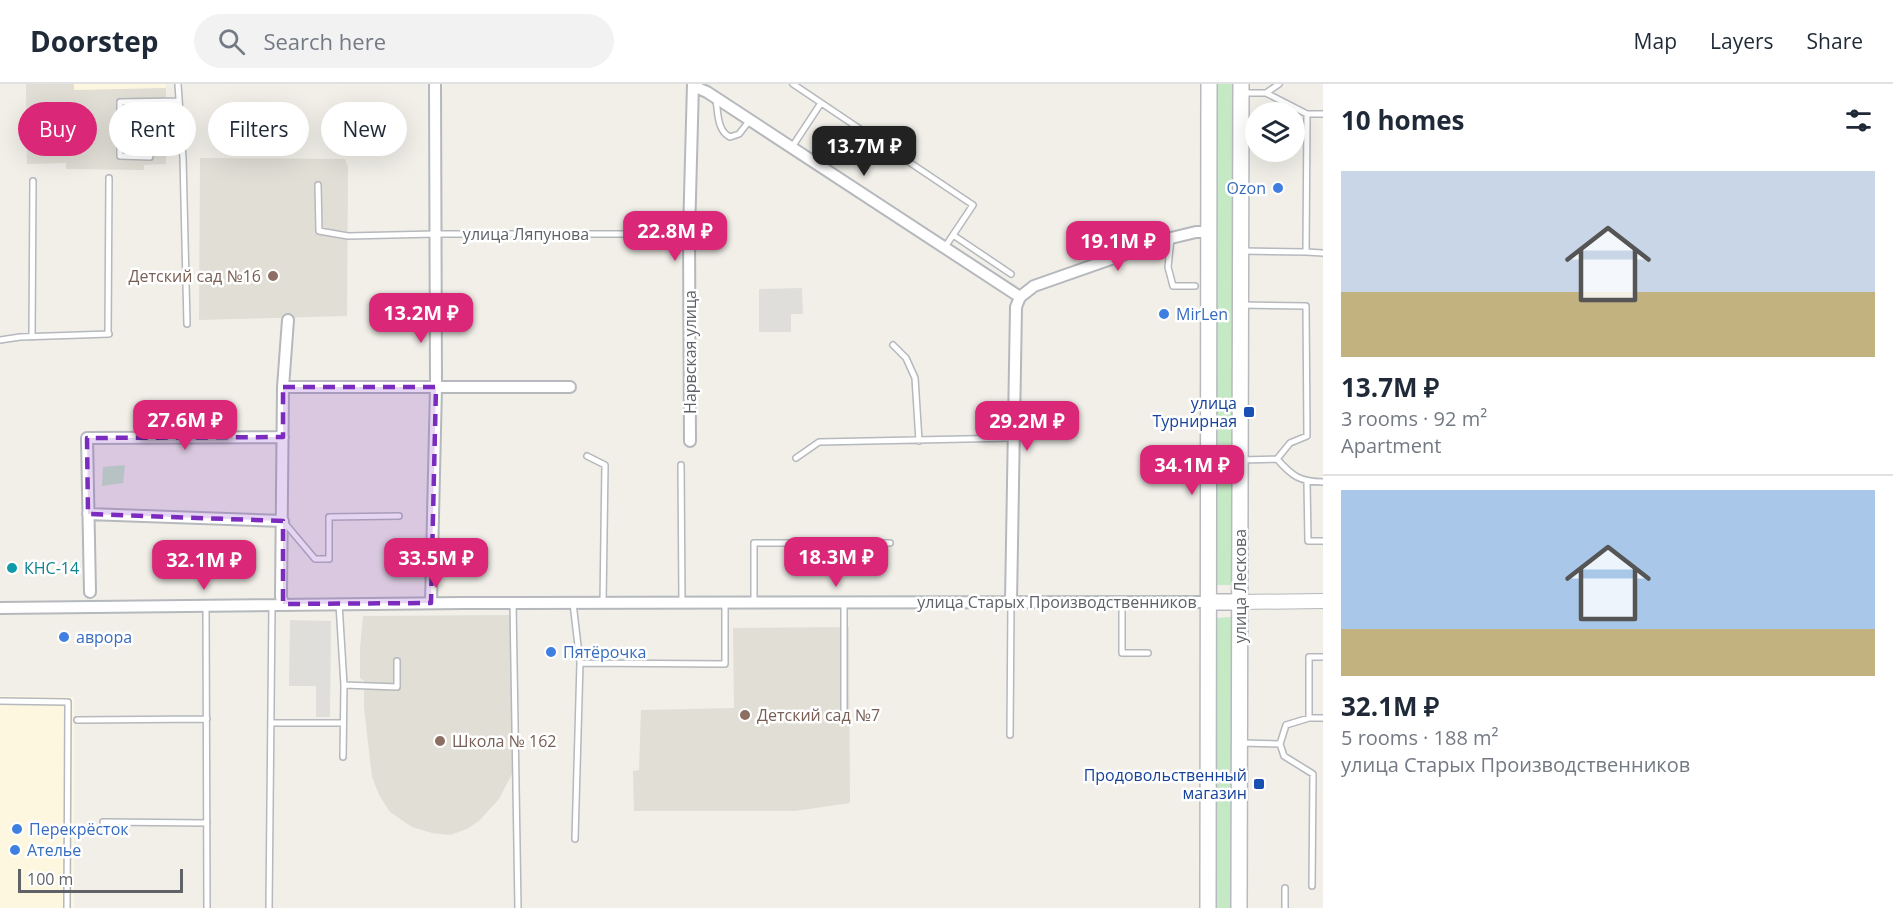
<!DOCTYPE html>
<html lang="en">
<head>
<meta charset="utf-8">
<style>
  :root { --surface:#fff; --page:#f2f2f3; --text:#1f2937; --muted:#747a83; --line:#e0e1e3; --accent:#db2777 }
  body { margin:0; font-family:"Open Sans",sans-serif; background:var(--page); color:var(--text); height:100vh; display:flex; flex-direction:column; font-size:22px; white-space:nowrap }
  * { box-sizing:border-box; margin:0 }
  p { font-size:20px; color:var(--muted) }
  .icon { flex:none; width:33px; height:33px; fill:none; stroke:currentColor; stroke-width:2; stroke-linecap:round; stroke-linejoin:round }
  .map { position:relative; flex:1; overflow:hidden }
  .details { display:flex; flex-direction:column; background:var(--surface); width:570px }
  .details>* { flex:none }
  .banner { position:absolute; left:18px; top:18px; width:570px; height:54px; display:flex; gap:12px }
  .controls { position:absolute; left:1245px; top:18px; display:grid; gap:12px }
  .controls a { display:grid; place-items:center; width:60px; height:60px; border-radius:50%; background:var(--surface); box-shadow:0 6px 24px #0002; font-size:30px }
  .scale { position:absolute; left:18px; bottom:15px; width:165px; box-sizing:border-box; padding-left:6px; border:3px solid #5f6368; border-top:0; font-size:16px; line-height:21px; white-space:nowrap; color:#5f6368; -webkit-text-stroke:4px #fff; paint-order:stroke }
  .price { position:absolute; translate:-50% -51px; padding:0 14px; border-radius:12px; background:var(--accent); color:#fff; font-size:20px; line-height:39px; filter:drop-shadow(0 2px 3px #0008) }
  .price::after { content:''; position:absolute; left:50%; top:36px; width:18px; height:14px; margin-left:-9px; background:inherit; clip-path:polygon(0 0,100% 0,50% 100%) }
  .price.active { background:#222; color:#fff }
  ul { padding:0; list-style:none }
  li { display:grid; align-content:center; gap:12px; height:318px; padding:0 18px }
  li+li { border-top:2px solid var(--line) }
  li span { display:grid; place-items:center; height:186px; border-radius:0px; color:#555 }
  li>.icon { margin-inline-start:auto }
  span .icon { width:108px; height:108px; fill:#fffc; stroke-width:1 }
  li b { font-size:26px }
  h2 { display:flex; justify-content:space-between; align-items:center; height:72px; padding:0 18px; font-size:26px }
  .tag { padding:0 21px; border-radius:27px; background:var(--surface); box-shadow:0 6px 24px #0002; font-size:21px; line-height:54px }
  .tag.active { background:var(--accent); color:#fff }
  header { display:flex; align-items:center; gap:36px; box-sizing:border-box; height:84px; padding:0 30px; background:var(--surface); border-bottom:2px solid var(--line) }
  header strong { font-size:28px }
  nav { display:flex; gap:33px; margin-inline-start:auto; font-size:21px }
  .search { width:420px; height:54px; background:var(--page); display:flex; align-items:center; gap:15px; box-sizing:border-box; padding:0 21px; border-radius:33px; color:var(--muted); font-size:22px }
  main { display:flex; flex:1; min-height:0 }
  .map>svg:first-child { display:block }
  .commercial { fill:#fef7e0 }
  .industrial { fill:#e0deda }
  .education { fill:#e1ded6 }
  .green { fill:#c5e8c5 }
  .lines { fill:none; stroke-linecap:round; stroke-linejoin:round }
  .service-casing { stroke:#b5b8bc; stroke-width:8 }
  .minor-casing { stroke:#b5b8bc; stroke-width:14 }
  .tertiary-casing { stroke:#b5b8bc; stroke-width:16 }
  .secondary-casing { stroke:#b6babf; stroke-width:18 }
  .service { stroke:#fff; stroke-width:5 }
  .minor { stroke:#fff; stroke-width:10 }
  .tertiary { stroke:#fff; stroke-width:14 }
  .secondary { stroke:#fff; stroke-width:15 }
  .marked { fill:#7b2cbf; fill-opacity:0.2; stroke:#7b2cbf; stroke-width:4.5; stroke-dasharray:12 8; stroke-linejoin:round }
  .shop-dot { fill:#3f7fe0; stroke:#fff; stroke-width:2 }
  .education-dot { fill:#8d6e63; stroke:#fff; stroke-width:2 }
  .transit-dot { fill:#1a4fb4; stroke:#fff; stroke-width:2 }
  .culture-dot { fill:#0f9aa8; stroke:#fff; stroke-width:2 }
  .labels { text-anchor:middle; stroke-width:5; stroke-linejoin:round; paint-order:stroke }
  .shop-label { font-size:16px; fill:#366cbe; stroke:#fff; text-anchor:start }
  .street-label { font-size:16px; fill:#5f6368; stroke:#fff }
  .education-label { font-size:16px; fill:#785e54; stroke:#fff; text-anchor:start }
  .transit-label { font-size:16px; fill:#164399; stroke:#fff; text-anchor:end }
  .culture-label { font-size:16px; fill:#0d838f; stroke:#fff; text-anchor:start }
</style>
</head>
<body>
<header>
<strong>Doorstep</strong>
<div class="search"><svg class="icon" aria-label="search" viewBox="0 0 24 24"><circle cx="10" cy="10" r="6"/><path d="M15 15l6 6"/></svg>Search here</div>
<nav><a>Map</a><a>Layers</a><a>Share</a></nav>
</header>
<main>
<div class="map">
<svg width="1323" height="824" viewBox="0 0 1323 824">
  <rect width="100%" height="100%" fill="#f1efe8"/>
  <path class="commercial" d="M 74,0 L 166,0 L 166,4 L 74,7 Z
    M 0,612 L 74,613 L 74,824 L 0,824 Z"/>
  <path class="industrial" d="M 802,204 L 803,230 L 791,230 L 791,248 L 759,248 L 759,205 Z
    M 290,536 L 331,537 L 330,633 L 316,633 L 316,602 L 289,602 Z"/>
  <path class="education" d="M 26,0 L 74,0 L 74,6 L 166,4 L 166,80 L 144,81 L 144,86 L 66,85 L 66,79 L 27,80 Z
    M 200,74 L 345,75 L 348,83 L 347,232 L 199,236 Z
    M 511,531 L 512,690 L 499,715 L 479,737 L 467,745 L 450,751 L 432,749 L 412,743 L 390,728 L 379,711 L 372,693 L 364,624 L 364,597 L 360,594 L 360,564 L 363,532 Z
    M 849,543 L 850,719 L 795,727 L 634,727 L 633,687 L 639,686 L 641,626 L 734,624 L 733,544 Z"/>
  <path class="green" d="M 1214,0 L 1234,0 L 1233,501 L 1212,501 Z
    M 125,381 L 123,399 L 102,402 L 103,383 Z
    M 1230,533 L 1233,537 L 1235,824 L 1214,824 L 1214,537 L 1216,534 Z"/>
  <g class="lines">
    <defs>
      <path id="service" d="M 178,0 L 183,74 L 187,240
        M 793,0 L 973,121 L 945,163
        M 1244,9 L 1266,9 L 1279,0
        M 1266,9 L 1307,30 L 1323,30
        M 716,16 C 718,28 717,47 730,53 L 739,50 L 750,36
        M 792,63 L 821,19
        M 150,73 L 120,72 L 120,18 L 179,17
        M 318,101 L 319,147 L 348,152 L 435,150 L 689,150
        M 953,151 L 1011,190
        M 1171,154 L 1168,183 L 1173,202 L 1195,202
        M 1242,167 L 1306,168 L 1307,30
        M 1306,168 L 1323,169
        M 108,250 L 109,94
        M 32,253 L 33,97
        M 0,256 L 20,253 L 109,250
        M 893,261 L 906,274 L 915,294 L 919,357
        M 587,372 L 605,381 L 603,519
        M 796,374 L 819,358 L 1013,354
        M 1277,375 C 1292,392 1300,398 1323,398
        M 1240,376 L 1277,375 L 1290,359 L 1307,352 L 1306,222 L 1242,221
        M 681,381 L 682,518
        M 1307,398 L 1308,457 L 1323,457
        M 283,437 L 315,475 L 329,475 L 329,433 L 399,432
        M 754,518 L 754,459 L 890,459
        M 1122,518 L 1122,569 L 1148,569
        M 513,519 L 518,824
        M 573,519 L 580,579 L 575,755
        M 339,520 L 344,601 L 343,673
        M 206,522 L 207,824
        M 580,579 L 725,580 L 725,518
        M 344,601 L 397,603 L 397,577
        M 0,617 L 68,618 L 67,824
        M 844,634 L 844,518
        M 1309,634 L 1309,573 L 1323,573
        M 77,636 L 207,635
        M 271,639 L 343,639
        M 1010,651 L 1011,518
        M 1241,659 L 1280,660 L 1286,641 L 1309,634 L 1323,634
        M 1280,660 L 1284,672 L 1313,690 L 1312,802
        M 103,738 L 207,739
        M 1285,804 L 1285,824
        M 269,824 L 272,521"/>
      <path id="minor" d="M 693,2 L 707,8 L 1020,213
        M 283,303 L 570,303
        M 690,357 L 689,150 L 693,0
        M 88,430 L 283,437
        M 90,508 L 87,354 L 283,353
        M 1011,518 L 1016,223 L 1020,213 L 1034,202 L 1171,154 L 1196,148 L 1209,148
        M 431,519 L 436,303 L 435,0
        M 283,520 L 281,513 L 283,303 L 288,236
        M 0,524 L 463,519 L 1208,518"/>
      <path id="tertiary" d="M 1240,518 L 1323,517"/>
      <path id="secondary" d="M 1208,518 L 1240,518
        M 1208,824 L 1209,0
        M 1239,824 L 1241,0"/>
    </defs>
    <use href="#service" class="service-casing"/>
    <use href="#minor" class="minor-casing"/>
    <use href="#tertiary" class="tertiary-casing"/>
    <use href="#secondary" class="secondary-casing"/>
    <use href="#service" class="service"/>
    <use href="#minor" class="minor"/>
    <use href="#tertiary" class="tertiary"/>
    <use href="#secondary" class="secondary"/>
  </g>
  <path class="marked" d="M 283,303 L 436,303 L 431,519 L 283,520 L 283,437 L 88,430 L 87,354 L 283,353 Z"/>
  <g class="shop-dot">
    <circle cx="1278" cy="104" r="6"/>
    <circle cx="1164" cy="230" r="6"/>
    <circle cx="64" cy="553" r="6"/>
    <circle cx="551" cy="568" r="6"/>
    <circle cx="17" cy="745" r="6"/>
    <circle cx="15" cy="766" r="6"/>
  </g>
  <g class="education-dot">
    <circle cx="273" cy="192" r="6"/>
    <circle cx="745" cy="631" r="6"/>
    <circle cx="440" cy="657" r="6"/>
  </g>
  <g class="transit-dot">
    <rect x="1243" y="322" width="12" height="12" rx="3"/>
    <rect x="1253" y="694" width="12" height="12" rx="3"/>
  </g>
  <circle class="culture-dot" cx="12" cy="484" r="6"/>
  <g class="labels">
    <g class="shop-label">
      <text x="1266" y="110" text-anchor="end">Ozon</text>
      <text x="1176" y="236">MirLen</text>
      <text x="76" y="559">аврора</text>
      <text x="563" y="574">Пятёрочка</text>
      <text x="29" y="751">Перекрёсток</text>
      <text x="27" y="772">Ателье</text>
    </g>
    <g class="street-label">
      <text x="526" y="156">улица Ляпунова</text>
      <text transform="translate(690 268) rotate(-90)" y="6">Нарвская улица</text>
      <text transform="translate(1240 502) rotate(-90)" y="6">улица Лескова</text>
      <text x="1057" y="524">улица Старых Производственников</text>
    </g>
    <g class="education-label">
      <text x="261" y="198" text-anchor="end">Детский сад №16</text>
      <text x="757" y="637">Детский сад №7</text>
      <text x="452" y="663">Школа № 162</text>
    </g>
    <g class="transit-label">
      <text x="1237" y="325">улица<tspan x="1237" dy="18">Турнирная</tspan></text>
      <text x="1247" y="697">Продовольственный<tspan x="1247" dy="18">магазин</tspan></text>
    </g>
    <g class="culture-label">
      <text x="24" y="490">КНС-14</text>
    </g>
  </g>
</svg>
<div class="controls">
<a><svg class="icon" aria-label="layers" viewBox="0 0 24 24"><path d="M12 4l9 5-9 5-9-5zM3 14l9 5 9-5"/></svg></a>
</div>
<div class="scale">100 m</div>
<b class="price active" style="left:864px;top:93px">13.7M ₽</b>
<b class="price" style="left:675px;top:178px">22.8M ₽</b>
<b class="price" style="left:1118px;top:188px">19.1M ₽</b>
<b class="price" style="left:421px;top:260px">13.2M ₽</b>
<b class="price" style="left:185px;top:367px">27.6M ₽</b>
<b class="price" style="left:1027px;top:368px">29.2M ₽</b>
<b class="price" style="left:1192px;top:412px">34.1M ₽</b>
<b class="price" style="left:836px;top:504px">18.3M ₽</b>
<b class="price" style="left:436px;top:505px">33.5M ₽</b>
<b class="price" style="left:204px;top:507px">32.1M ₽</b>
<div class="banner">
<a class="tag active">Buy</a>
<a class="tag">Rent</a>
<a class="tag">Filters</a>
<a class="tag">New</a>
</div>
</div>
<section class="details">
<h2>10 homes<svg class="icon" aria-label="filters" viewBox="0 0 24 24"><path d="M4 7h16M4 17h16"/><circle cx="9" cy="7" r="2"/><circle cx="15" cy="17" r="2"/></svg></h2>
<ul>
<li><span style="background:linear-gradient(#c9d6e8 65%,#c2b280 0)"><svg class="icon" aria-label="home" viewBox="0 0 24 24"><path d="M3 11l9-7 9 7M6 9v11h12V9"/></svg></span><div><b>13.7M ₽</b><p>3 rooms · 92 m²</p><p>Apartment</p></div></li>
<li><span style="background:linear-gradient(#a9c7e8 75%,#c2b280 0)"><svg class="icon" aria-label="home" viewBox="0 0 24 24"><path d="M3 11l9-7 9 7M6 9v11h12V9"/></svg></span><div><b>32.1M ₽</b><p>5 rooms · 188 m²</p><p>улица Старых Производственников</p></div></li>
</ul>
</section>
</main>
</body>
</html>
